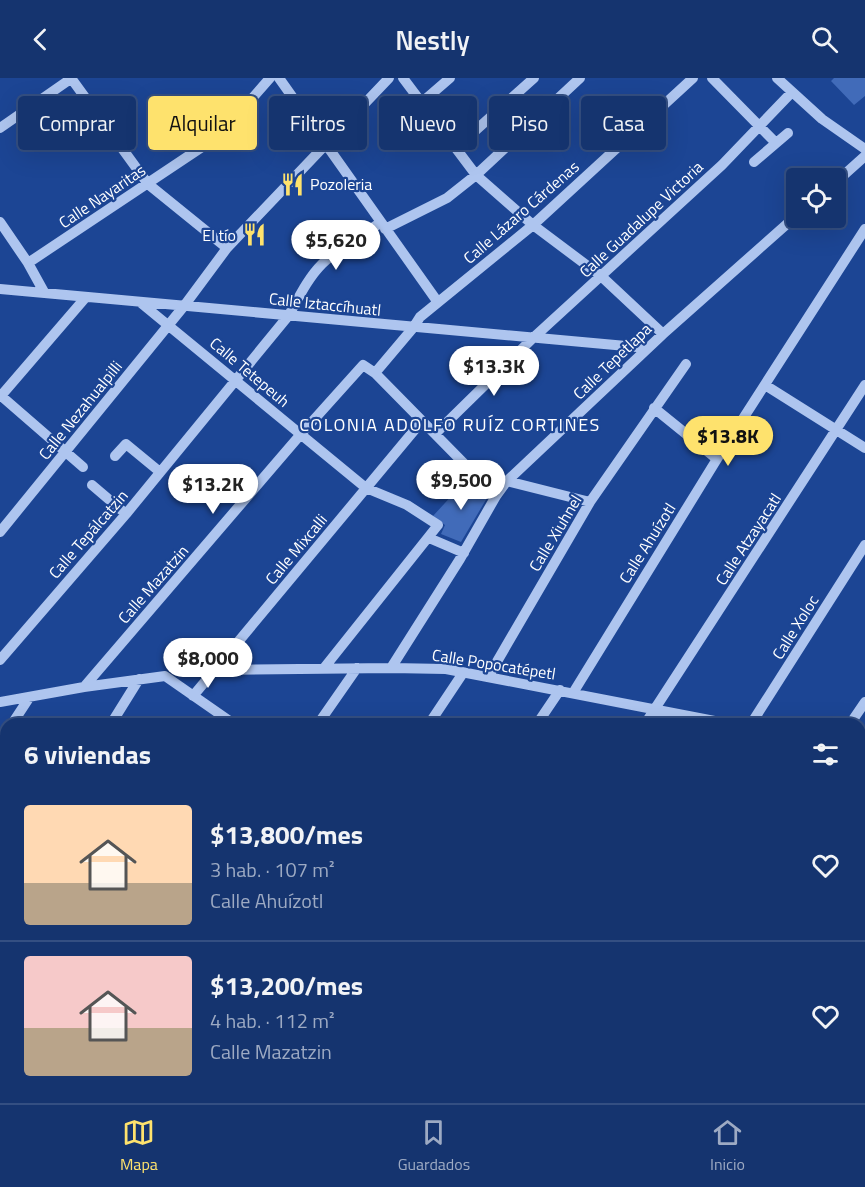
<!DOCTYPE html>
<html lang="es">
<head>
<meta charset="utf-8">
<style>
  :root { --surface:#15346f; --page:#1e3c74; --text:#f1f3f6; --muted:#9daac3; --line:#344f82; --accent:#fee26d }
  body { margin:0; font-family:"Titillium Web",sans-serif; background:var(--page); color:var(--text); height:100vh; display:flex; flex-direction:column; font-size:22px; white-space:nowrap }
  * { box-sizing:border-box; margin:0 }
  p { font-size:20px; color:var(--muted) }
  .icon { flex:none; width:33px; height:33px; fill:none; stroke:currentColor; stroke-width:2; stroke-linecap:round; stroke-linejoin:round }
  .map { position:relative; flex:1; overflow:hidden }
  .sheet { position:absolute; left:0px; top:640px; width:866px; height:386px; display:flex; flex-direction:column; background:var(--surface); border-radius:18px 18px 0 0; box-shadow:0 6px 24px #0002,0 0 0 2px var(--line) }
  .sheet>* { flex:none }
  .guide { position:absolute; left:18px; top:18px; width:830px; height:54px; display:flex; gap:12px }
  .fabs { position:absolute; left:786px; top:90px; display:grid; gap:12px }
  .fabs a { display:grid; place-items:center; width:60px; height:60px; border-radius:6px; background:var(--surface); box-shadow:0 6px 24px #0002,0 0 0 2px var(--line); font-size:30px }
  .price { position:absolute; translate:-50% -51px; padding:0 14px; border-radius:21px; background:#fff; color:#222; font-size:20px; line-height:39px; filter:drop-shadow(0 2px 3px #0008) }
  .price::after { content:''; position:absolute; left:50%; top:36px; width:18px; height:14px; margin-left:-9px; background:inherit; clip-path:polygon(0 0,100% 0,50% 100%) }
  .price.active { background:var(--accent); color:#111 }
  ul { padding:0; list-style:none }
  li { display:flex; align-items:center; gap:18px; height:150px; padding:0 24px }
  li+li { border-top:2px solid var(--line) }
  li span { display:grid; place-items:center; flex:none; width:168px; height:120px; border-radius:6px; color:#555 }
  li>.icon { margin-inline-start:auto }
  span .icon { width:72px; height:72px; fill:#fffc; stroke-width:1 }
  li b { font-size:26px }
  h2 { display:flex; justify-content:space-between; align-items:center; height:72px; padding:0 24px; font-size:26px }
  .pill { padding:0 21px; border-radius:6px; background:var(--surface); box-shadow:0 6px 24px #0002,0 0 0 2px var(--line); font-size:21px; line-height:54px }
  .pill.active { background:var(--accent); color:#111 }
  header { display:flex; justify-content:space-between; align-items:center; height:78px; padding:0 24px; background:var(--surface); font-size:27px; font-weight:600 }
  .dock { display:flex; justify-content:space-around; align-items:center; height:84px; border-top:2px solid var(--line); background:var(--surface); font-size:16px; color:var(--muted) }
  .dock a { display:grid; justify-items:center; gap:3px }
  .dock .active { color:var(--accent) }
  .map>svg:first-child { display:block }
  .building { fill:#416bb9 }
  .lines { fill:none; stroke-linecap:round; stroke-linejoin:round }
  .minor { stroke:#aec5ef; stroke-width:10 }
  .labels { text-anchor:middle; stroke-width:4.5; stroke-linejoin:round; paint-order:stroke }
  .poi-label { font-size:16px; fill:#fff; stroke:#1c4594; text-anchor:start }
  .street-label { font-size:16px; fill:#fff; stroke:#1c4594 }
  .neighbourhood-label { font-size:18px; letter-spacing:1.5px; fill:#fff; stroke:#1c4594 }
</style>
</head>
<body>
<header><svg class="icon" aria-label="back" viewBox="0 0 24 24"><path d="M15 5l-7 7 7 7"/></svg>Nestly<svg class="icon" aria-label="search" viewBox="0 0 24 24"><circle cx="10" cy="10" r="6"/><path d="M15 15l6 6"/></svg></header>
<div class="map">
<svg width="865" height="1025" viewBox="0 0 865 1025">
  <rect width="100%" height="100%" fill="#1c4594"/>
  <path class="building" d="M 834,0 L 865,0 L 865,18 L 854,27 L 831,3 Z
    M 467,401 L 487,420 L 461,464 L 441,456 L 445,447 L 433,438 Z"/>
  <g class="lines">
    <path class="minor" d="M 71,0 L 148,106 L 227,170
      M 279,0 L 437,223
      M 403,0 L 476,97 L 533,147 L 601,198 L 663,256
      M 712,0 L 776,65
      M 777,0 L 822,41 L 865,71
      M 421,25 L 450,0
      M 0,50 L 72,0
      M 456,70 L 534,0
      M 754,84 L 788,55
      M 836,104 L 865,78
      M 0,144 L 28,185 L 44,214
      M 385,151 L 447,120 L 476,97 L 580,0
      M 28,185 L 220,57 L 270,0
      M 0,211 L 648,270
      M 141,225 L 366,410 L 407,427 L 438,447 L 324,590
      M 375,295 L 413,250 L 420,239 L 533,147 L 693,0
      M 765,307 L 865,370
      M 0,317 L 83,389
      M 0,319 L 86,219
      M 654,330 L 717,381
      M 435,356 L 532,261 L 722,87 L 792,14
      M 115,378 L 126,366 L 160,394
      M 507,403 L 590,424
      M 92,407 L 126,436
      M 0,454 L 184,228 L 227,170 L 389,0
      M 429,460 L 464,475
      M 0,582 L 126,436 L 289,237 C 299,219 308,200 322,186 C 339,169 361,158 380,145
      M 391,590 L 460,481 L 496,418 L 507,403 L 663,256 L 796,138
      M 215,592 L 391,590 L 446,591 L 730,646
      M 488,599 L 590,424 L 686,286
      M 84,609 L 301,356 L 363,287 L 375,295 L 496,418
      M 573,615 L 717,381 L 865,151
      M 193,618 L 422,343
      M 0,624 L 84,609 L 165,598 L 234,646
      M 655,632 L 666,646
      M 12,646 L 29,620
      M 111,646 L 139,601
      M 318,646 L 357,590
      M 429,646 L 463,595
      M 537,646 L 560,612
      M 645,646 L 865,307
      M 751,646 L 865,467
      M 850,646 L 865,624
      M 0,663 L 6,655
      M 860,680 L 865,682
      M 0,767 L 6,771
      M 860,790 L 865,782
      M 0,820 L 6,811
      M 860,952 L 865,944
      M 0,973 L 6,964
      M 380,1020 L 387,1025 L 391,1020
      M 798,1020 L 806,1025
      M 68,1025 L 72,1020
      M 177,1025 L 180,1020
      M 285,1025 L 288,1020
      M 489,1025 L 492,1020
      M 592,1025 L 595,1020
      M 702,1025 L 705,1020"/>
  </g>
  <defs>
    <symbol id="restaurant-bare" viewBox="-9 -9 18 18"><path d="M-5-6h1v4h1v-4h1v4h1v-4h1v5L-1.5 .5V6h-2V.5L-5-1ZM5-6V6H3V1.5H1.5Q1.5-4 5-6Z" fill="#fee26d" stroke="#1c4594" stroke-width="2.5" paint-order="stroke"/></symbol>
  </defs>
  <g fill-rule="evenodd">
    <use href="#restaurant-bare" x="276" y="90" width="33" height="33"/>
    <use href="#restaurant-bare" x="238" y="140" width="33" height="33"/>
  </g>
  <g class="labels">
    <g class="poi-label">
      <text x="310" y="112">Pozoleria</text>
      <text x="236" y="163" text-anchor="end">El tío</text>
    </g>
    <g class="street-label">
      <text transform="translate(102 118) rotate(-34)" y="6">Calle Nayaritas</text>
      <text transform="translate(521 134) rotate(-41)" y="6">Calle Lázaro Cárdenas</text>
      <text transform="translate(641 141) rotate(-43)" y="6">Calle Guadalupe Victoria</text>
      <text transform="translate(325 226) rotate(6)" y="6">Calle Iztaccíhuatl</text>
      <text transform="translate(612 283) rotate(-44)" y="6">Calle Tepetlapa</text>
      <text transform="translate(250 294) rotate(40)" y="6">Calle Tetepeuh</text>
      <text transform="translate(80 332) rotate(-51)" y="6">Calle Nezahualpilli</text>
      <text transform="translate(555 455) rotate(-59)" y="6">Calle Xiuhnel</text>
      <text transform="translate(88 456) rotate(-49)" y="6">Calle Tepálcatzin</text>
      <text transform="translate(748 461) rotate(-57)" y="6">Calle Atzayacatl</text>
      <text transform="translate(647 465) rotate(-58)" y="6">Calle Ahuízotl</text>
      <text transform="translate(296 471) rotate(-50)" y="6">Calle Mixcalli</text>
      <text transform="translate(153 506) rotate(-49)" y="6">Calle Mazatzin</text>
      <text transform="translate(795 549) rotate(-58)" y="6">Calle Xoloc</text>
      <text transform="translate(494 586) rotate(9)" y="6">Calle Popocatépetl</text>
    </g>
    <g class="neighbourhood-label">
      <text x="450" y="353">COLONIA ADOLFO RUÍZ CORTINES</text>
    </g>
  </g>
</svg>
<div class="fabs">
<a><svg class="icon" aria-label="locate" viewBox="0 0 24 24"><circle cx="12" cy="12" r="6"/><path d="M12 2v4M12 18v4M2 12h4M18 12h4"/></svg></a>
</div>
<b class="price" style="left:336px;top:193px">$5,620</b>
<b class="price" style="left:494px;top:319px">$13.3K</b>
<b class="price active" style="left:728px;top:389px">$13.8K</b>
<b class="price" style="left:461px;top:433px">$9,500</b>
<b class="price" style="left:213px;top:437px">$13.2K</b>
<b class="price" style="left:208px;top:611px">$8,000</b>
<div class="guide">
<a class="pill">Comprar</a>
<a class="pill active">Alquilar</a>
<a class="pill">Filtros</a>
<a class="pill">Nuevo</a>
<a class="pill">Piso</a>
<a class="pill">Casa</a>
</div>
<section class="sheet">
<h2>6 viviendas<svg class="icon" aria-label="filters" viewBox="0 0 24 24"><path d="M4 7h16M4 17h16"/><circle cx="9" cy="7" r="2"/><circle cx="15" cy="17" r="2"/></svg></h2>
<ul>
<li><span style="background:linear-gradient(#ffd9b3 65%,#b9a48a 0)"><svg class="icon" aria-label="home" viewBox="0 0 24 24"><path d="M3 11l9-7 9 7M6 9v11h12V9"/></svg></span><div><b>$13,800/mes</b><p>3 hab. · 107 m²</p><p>Calle Ahuízotl</p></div><svg class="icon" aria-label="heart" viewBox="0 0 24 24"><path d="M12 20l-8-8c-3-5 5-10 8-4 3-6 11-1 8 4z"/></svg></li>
<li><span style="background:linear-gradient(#f6c9c9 60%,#b9a48a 0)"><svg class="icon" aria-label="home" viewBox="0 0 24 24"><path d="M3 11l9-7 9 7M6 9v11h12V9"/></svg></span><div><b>$13,200/mes</b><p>4 hab. · 112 m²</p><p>Calle Mazatzin</p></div><svg class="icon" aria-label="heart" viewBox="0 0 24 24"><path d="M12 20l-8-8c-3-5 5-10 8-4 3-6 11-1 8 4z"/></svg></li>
</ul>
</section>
</div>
<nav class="dock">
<a class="active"><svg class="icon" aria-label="map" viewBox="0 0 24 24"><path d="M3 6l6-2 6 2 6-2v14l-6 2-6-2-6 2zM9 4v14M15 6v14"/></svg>Mapa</a>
<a><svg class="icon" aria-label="saved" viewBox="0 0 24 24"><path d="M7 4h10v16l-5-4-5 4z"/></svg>Guardados</a>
<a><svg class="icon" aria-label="home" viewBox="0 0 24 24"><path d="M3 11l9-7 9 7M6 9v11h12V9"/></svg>Inicio</a>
</nav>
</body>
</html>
